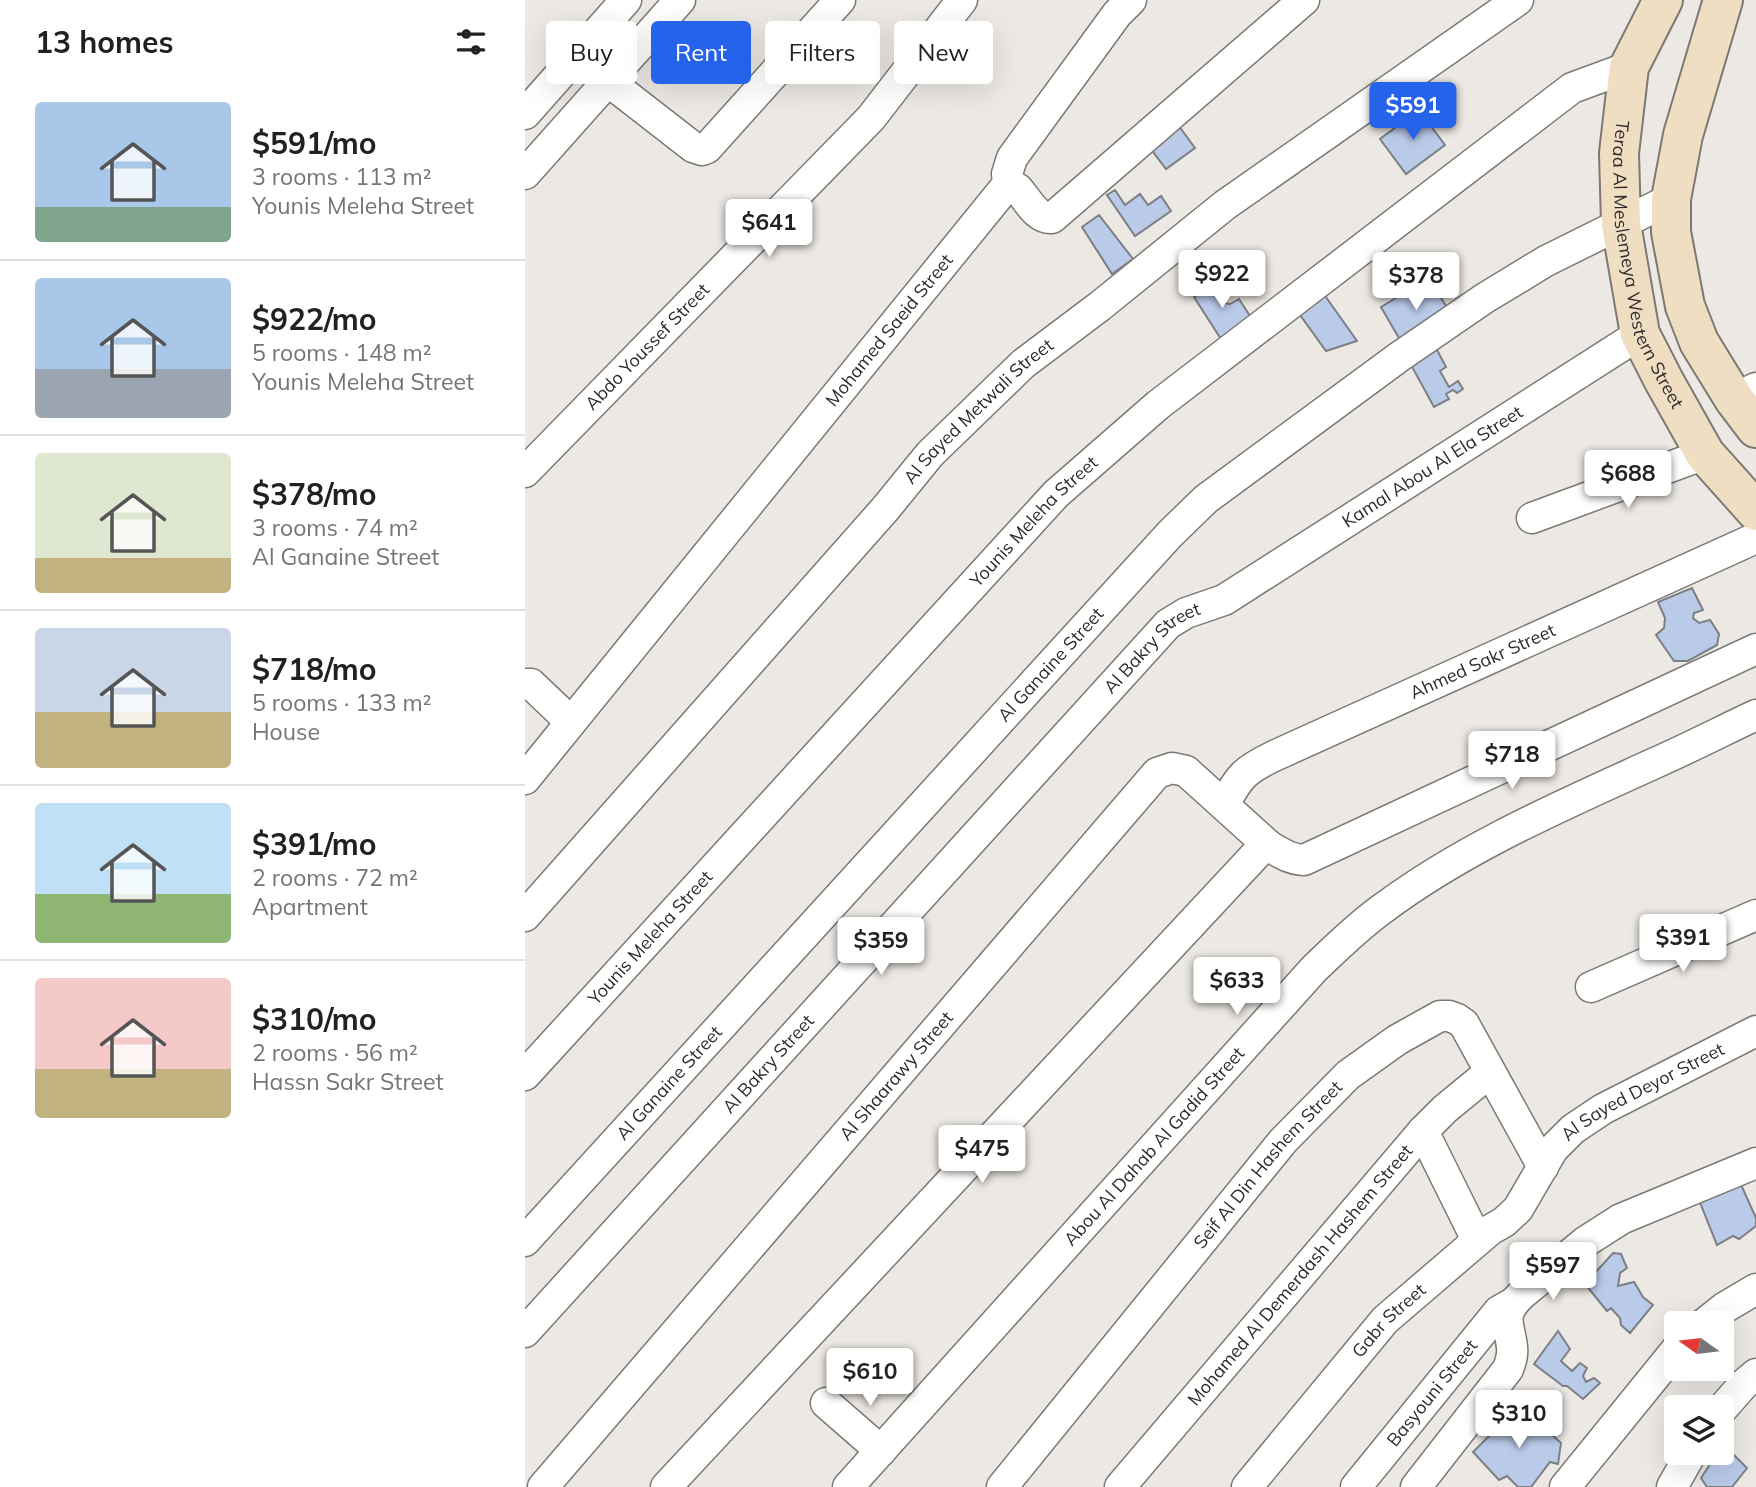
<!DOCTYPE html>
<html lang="en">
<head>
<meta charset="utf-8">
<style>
  :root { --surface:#fff; --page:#f6f6f6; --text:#202124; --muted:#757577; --line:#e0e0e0; --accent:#2563eb }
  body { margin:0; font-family:Mulish,sans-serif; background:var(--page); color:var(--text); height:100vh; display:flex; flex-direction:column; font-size:26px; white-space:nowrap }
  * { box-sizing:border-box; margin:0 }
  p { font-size:23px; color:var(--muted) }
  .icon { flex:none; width:38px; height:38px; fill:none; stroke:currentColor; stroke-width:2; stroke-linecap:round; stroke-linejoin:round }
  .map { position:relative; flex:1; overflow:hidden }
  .side { display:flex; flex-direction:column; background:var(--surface); width:525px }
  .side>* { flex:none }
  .guide { position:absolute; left:21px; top:21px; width:665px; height:63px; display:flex; gap:14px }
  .needle { width:46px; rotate:284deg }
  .buttons { position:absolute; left:1139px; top:1311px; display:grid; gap:14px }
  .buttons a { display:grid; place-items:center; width:70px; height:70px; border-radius:7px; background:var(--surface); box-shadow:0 7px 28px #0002; font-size:35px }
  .price { position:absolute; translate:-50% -60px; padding:0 16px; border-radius:7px; background:#fff; color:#222; font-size:23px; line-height:46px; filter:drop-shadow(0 2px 4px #0008) }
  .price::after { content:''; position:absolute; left:50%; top:42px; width:21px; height:16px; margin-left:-10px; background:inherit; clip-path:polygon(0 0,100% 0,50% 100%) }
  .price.active { background:var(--accent); color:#fff }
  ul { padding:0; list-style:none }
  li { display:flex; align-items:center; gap:21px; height:175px; padding:0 35px }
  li+li { border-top:2px solid var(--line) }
  li span { display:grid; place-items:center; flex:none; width:196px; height:140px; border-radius:7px; color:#555 }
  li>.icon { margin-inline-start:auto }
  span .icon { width:84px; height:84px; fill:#fffc; stroke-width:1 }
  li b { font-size:30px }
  h2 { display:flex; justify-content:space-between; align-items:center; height:84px; padding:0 35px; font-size:30px }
  .tag { padding:0 24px; border-radius:7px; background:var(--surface); box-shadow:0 7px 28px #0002; font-size:24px; line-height:63px }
  .tag.active { background:var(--accent); color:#fff }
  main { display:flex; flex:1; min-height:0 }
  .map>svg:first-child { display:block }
  .building { fill:#bacbea; stroke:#7c7f84; stroke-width:2 }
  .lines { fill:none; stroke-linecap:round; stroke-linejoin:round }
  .street-casing { stroke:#7c7974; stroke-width:33 }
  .secondary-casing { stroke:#7c7974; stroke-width:42 }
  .street { stroke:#fff; stroke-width:30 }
  .secondary { stroke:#efdec2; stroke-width:38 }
  .labels { text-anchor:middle; stroke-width:5; stroke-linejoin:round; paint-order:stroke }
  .street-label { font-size:18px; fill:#2d2b29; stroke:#fff }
</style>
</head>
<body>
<main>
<section class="side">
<h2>13 homes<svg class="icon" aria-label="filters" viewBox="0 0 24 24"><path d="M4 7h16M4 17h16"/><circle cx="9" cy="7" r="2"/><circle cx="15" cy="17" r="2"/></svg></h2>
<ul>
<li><span style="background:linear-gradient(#a9c7e8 75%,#7fa58c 0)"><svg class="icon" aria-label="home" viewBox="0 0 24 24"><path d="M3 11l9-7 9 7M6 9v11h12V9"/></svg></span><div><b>$591/mo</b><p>3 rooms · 113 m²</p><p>Younis Meleha Street</p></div></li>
<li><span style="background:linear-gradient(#a9c7e8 65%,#9aa5b1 0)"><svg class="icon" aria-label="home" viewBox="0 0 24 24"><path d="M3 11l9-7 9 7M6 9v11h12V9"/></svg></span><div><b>$922/mo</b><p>5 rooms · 148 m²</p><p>Younis Meleha Street</p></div></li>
<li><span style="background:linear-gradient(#dfe7d0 75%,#c2b280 0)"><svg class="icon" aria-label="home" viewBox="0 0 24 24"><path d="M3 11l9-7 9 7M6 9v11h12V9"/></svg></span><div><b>$378/mo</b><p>3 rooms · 74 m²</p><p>Al Ganaine Street</p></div></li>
<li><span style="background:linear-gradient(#c9d6e8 60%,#c2b280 0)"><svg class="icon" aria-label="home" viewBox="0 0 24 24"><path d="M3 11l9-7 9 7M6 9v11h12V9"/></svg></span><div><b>$718/mo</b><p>5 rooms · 133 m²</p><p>House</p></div></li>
<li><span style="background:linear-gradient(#bfe0f5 65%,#8fb573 0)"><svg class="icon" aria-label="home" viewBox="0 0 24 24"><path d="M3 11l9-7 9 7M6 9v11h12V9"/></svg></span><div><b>$391/mo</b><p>2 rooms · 72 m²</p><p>Apartment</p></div></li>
<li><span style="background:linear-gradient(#f6c9c9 65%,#c2b280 0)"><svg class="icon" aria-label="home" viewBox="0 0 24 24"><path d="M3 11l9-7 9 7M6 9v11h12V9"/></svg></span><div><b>$310/mo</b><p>2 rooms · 56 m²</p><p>Hassn Sakr Street</p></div></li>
</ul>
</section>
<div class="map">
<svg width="1231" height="1487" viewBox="0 0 1231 1487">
  <rect width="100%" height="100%" fill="#ece8e3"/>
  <path class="building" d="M 894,110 L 920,145 L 881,174 L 855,139 Z
    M 648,118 L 670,148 L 641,169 L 619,140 Z
    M 590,190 L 600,205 L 615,194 L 623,205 L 636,196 L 646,211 L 610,236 L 582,195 Z
    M 574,215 L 608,259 L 587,274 L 557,227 Z
    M 904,278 L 927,316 L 878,345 L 856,307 Z
    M 689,279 L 692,279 L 702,292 L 694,299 L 698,303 L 705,304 L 714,299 L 727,319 L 696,339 L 669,297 L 680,290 L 686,292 L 688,290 L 685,286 Z
    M 796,290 L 832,341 L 801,351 L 770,308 Z
    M 912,350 L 921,367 L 915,371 L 924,387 L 933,381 L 938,389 L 932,393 L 928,390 L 921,394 L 924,399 L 909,407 L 886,365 Z
    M 1167,588 L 1178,610 L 1169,613 L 1168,618 L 1174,623 L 1185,620 L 1194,634 L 1192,645 L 1163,661 L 1149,661 L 1131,635 L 1139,628 L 1140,618 L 1133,602 Z
    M 1213,1178 L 1231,1218 L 1231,1226 L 1214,1239 L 1208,1236 L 1192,1245 L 1174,1200 Z
    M 1088,1253 L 1096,1254 L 1102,1268 L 1095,1273 L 1093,1286 L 1109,1282 L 1118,1297 L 1128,1305 L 1105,1333 L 1096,1325 L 1095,1318 L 1086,1308 L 1082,1311 L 1060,1284 Z
    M 1033,1331 L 1045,1349 L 1036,1361 L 1047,1371 L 1055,1363 L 1062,1368 L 1058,1376 L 1061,1382 L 1069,1378 L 1075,1383 L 1058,1399 L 1042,1386 L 1038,1386 L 1009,1364 Z
    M 994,1406 L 1036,1443 L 1033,1464 L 1025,1462 L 1006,1487 L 993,1487 L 982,1476 L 974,1480 L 948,1452 Z
    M 1199,1445 L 1222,1468 L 1207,1487 L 1182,1487 L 1176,1478 L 1193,1452 L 1197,1452 Z"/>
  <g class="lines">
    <defs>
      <g id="street">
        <path d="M 83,81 L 168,147 L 177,150 L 182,148 L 315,0"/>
        <path d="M 0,114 L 101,0"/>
        <path d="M 0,174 L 155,0"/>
        <path d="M 484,187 L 482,174 L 487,158 L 592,14 L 606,0"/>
        <path d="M 1209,399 L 1231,388"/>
        <path id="s1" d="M 0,472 L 346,118 L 437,0"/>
        <path d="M 1007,518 L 1180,454"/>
        <path d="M 0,684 L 6,684 L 46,722"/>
        <path id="s2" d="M 0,779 L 479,189 L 489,187 L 493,189 C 503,200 511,219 527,218 L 779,0"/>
        <path id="s3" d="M 699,805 C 714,776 720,770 749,756 L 1231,538"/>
        <path id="s4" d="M 0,916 L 361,508 L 405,454 L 498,364 L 575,306 L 700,205 L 993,0"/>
        <path d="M 1066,987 L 1231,915"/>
        <path id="s5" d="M 0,1075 L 531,494 L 633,405 L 1047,88 L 1104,67"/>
        <path d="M 898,1131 L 952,1240"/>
        <path id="s6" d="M 0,1241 L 645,534 L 681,499 L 874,357 L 960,298 L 1021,261 L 1146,199"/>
        <path d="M 1180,1323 L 1199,1308 L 1231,1289"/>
        <path id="s7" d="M 0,1332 L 643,624 L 661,613 L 699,600 L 1115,334"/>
        <path d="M 301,1403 L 356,1451"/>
        <path d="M 1197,1409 L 1218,1385 L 1231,1374"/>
        <path id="s8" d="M 18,1487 L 632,773 L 647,768 L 661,771 L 744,846 C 756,853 764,859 779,860 L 1231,649"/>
        <path d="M 141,1487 L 736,849 L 744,846"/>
        <path id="s9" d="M 323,1487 L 789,969 C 811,948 832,927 857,909 C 940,847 1036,806 1130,763 C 1164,748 1197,731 1231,715"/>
        <path id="s10" d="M 477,1487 L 758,1141 L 823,1075 L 872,1040 L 915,1016 L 924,1016 L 932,1019 L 939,1024 L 1018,1167"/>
        <path id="s11" d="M 595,1487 L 898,1131 L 920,1109 L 965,1072"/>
        <path id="s12" d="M 722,1487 L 860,1320 L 965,1230 L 979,1222 L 993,1209 L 1028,1149 L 1048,1129 L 1078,1109 L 1231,1031"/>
        <path id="s13" d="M 831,1487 L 974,1311 L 988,1303"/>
        <path d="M 891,1487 L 983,1369 C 986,1361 988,1355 987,1347 C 984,1322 975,1316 996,1295 L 1060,1242 L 1096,1219 L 1231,1163"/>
        <path d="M 1040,1487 L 1152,1349"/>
        <path d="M 1147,1487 L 1167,1452"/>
      </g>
      <g id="secondary">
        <path id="s14" d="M 1138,0 L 1104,67 L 1094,153 L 1096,224 L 1115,334 L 1139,381 L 1180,454 L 1231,511"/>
        <path d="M 1198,0 L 1158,135 L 1146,199 L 1146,232 L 1160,306 L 1174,342 L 1209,399 L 1231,428"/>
      </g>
    </defs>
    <use href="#street" class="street-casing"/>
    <use href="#secondary" class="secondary-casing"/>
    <use href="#street" class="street"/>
    <use href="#secondary" class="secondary"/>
  </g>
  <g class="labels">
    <g class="street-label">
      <text dy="6" stroke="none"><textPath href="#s14" startOffset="278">Teraa Al Meslemeya Western Street</textPath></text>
      <text dy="6" stroke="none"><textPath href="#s2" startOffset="578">Mohamed Saeid Street</textPath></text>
      <text dy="6" stroke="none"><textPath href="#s1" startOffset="175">Abdo Youssef Street</textPath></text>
      <text dy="6" stroke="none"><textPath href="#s4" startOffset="679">Al Sayed Metwali Street</textPath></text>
      <text dy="6" stroke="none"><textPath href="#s7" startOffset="1265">Kamal Abou Al Ela Street</textPath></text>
      <text dy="6" stroke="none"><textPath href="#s5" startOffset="752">Younis Meleha Street</textPath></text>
      <text dy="6" stroke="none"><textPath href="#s7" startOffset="929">Al Bakry Street</textPath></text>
      <text dy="6" stroke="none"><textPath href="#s3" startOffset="301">Ahmed Sakr Street</textPath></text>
      <text dy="6" stroke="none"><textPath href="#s6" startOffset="780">Al Ganaine Street</textPath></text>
      <text dy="6" stroke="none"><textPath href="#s5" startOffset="186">Younis Meleha Street</textPath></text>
      <text dy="6" stroke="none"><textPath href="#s7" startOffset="362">Al Bakry Street</textPath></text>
      <text dy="6" stroke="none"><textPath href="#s8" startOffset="542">Al Shaarawy Street</textPath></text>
      <text dy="6" stroke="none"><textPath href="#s6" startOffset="214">Al Ganaine Street</textPath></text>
      <text dy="6" stroke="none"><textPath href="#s12" startOffset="567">Al Sayed Deyor Street</textPath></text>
      <text dy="6" stroke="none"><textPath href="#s9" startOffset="458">Abou Al Dahab Al Gadid Street</textPath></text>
      <text dy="6" stroke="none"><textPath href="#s10" startOffset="418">Seif Al Din Hashem Street</textPath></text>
      <text dy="6" stroke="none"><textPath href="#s11" startOffset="278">Mohamed Al Demerdash Hashem Street</textPath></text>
      <text dy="6" stroke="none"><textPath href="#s12" startOffset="219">Gabr Street</textPath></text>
      <text dy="6" stroke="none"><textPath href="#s13" startOffset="121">Basyouni Street</textPath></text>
    </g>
  </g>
</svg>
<div class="buttons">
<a><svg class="needle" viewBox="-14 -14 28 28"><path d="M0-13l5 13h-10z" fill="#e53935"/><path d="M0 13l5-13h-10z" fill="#757577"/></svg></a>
<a><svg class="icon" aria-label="layers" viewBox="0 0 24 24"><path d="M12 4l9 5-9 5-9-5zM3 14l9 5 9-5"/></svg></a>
</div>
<b class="price active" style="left:888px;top:142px">$591</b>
<b class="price" style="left:244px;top:259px">$641</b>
<b class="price" style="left:697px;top:310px">$922</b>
<b class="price" style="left:891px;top:312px">$378</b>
<b class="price" style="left:1103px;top:510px">$688</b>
<b class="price" style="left:987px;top:791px">$718</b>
<b class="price" style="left:1158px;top:974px">$391</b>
<b class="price" style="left:356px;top:977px">$359</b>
<b class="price" style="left:712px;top:1017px">$633</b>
<b class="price" style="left:457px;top:1185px">$475</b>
<b class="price" style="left:1028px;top:1302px">$597</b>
<b class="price" style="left:345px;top:1408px">$610</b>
<b class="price" style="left:994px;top:1450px">$310</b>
<div class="guide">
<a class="tag">Buy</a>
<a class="tag active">Rent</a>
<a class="tag">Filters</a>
<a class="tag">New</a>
</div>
</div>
</main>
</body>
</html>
